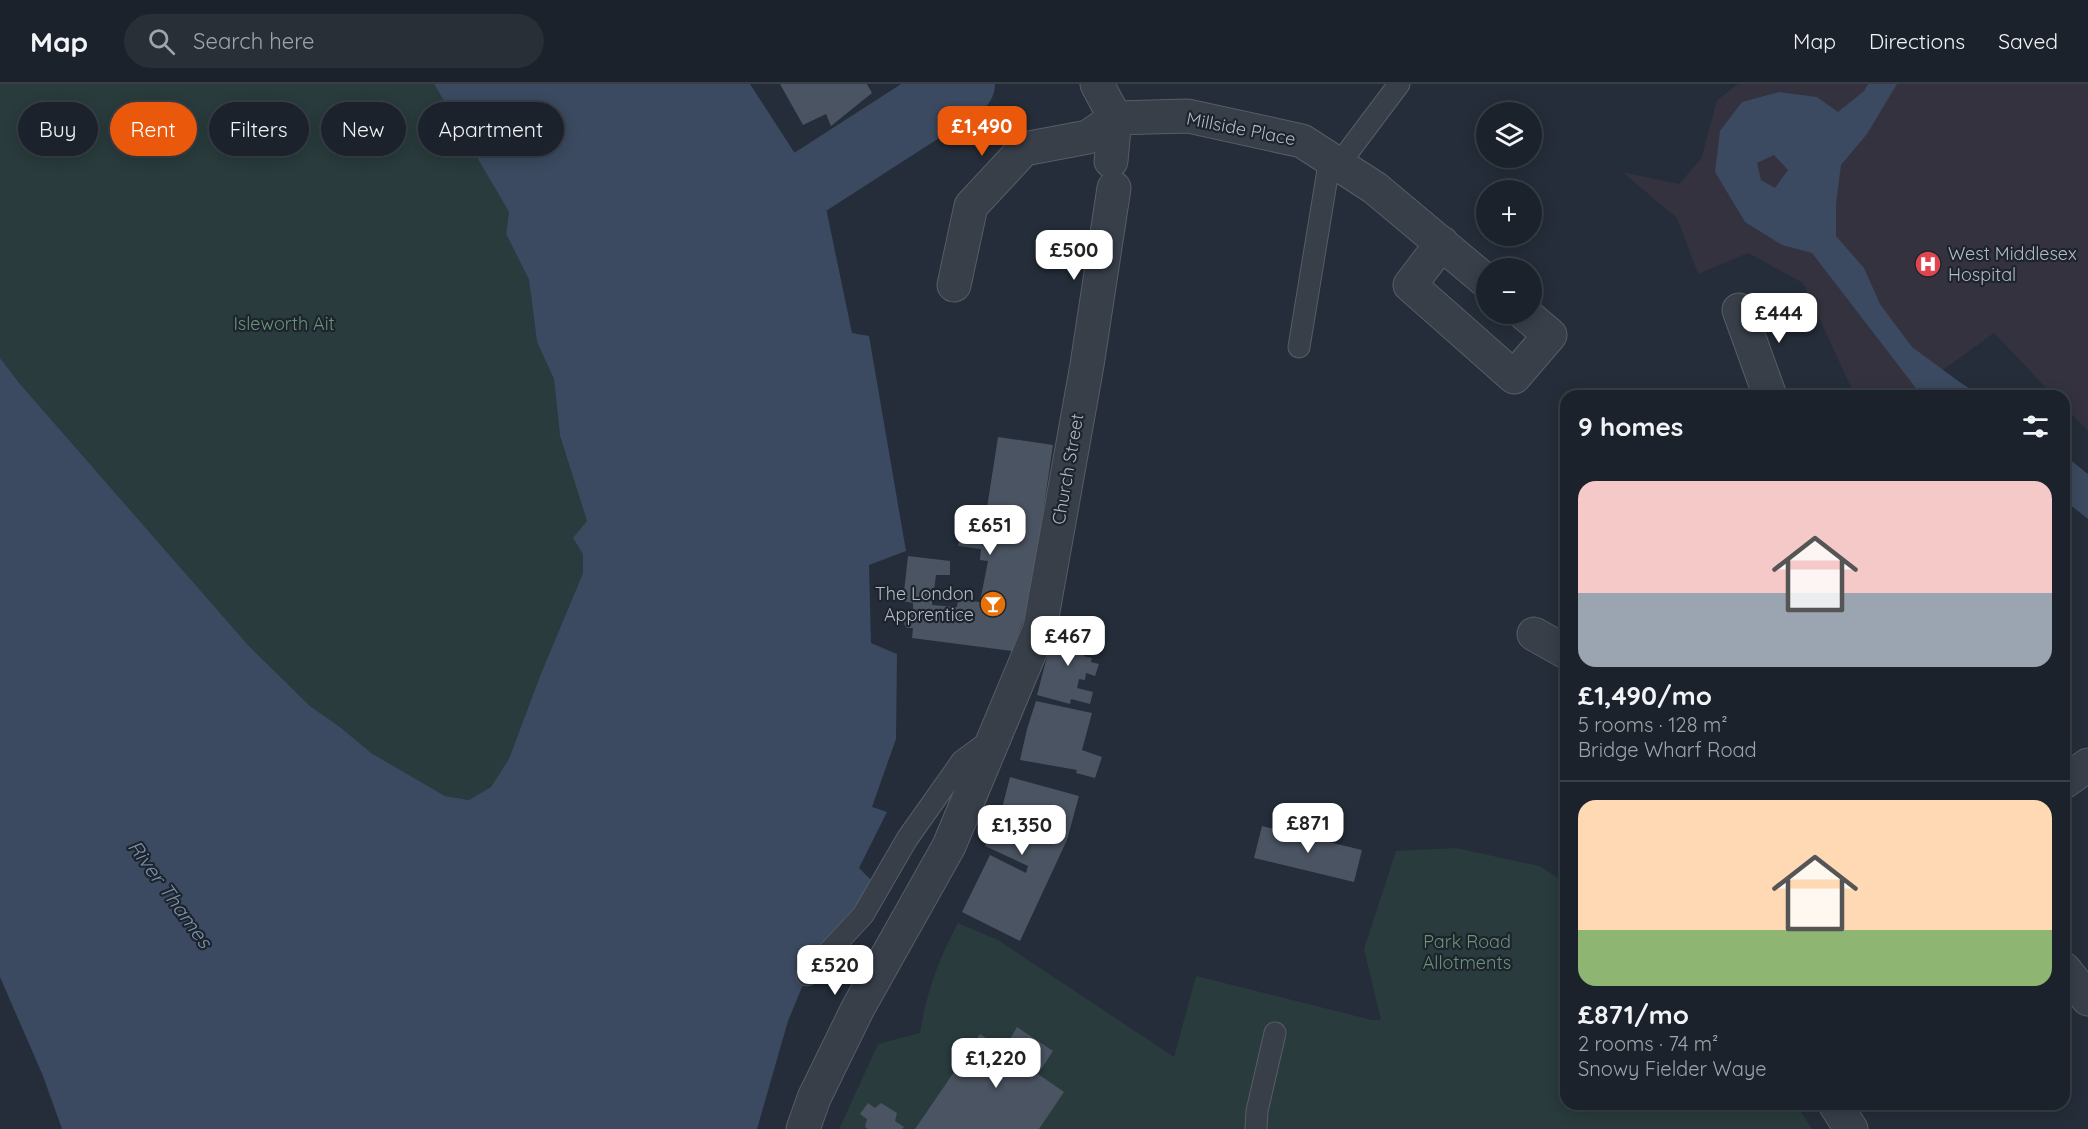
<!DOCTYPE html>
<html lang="en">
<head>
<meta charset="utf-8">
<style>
  :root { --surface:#1b222b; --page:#282f37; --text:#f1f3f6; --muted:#a0a4a9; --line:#393f47; --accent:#ea580c }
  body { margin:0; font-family:Quicksand,sans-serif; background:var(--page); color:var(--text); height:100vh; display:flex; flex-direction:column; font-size:22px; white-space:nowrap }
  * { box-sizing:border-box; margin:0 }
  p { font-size:20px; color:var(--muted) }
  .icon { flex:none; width:33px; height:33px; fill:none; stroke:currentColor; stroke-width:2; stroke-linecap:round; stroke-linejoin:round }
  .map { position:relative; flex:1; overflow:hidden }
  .side { position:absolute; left:1560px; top:306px; width:510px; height:720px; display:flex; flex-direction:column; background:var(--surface); border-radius:18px; box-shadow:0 3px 15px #0003,0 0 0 2px var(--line) }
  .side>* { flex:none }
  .banner { position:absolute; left:18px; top:18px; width:570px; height:54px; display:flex; gap:12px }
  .controls { position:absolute; left:1476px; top:18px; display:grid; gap:12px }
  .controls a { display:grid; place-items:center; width:66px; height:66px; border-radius:50%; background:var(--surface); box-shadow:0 3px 15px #0003,0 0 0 2px var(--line); font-size:30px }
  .price { position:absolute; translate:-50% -51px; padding:0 14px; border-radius:12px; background:#fff; color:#222; font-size:20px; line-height:39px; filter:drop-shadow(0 2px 3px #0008) }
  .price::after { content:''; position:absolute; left:50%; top:36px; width:18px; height:14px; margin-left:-9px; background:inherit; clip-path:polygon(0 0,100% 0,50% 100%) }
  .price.current { background:var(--accent); color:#fff }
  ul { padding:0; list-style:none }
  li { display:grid; align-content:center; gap:12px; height:318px; padding:0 18px }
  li+li { border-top:2px solid var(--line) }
  li span { display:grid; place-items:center; height:186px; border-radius:18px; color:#555 }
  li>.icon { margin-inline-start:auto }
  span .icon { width:108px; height:108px; fill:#fffc; stroke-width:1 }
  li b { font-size:26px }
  h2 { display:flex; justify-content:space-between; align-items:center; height:72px; padding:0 18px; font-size:26px }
  .tag { padding:0 21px; border-radius:27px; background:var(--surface); box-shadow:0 3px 15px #0003,0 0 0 2px var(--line); font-size:21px; line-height:54px }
  .tag.current { background:var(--accent); color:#fff }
  header { display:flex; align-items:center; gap:36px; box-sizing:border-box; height:84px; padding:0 30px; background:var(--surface); border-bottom:2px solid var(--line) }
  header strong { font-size:28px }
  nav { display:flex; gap:33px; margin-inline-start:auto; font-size:21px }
  .search { width:420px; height:54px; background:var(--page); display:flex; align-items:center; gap:15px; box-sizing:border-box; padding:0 21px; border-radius:33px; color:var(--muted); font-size:22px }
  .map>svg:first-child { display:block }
  .medical { fill:#34323e }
  .green { fill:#293b3c }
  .water { fill:#3b4a60; fill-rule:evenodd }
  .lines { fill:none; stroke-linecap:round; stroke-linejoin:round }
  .river { stroke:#3b4a60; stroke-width:66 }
  .building { fill:#4b5462 }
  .lane-casing { stroke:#565d67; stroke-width:23 }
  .street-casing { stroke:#565d67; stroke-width:35 }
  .lane { stroke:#383f49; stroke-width:21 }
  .street { stroke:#383f49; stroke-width:33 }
  .labels { text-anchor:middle; stroke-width:4.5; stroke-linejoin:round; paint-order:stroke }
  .street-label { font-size:18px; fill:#b3bac5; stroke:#1d242e }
  .poi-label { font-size:18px; fill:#b3bac5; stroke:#1d242e; text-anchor:start }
  .park-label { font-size:18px; fill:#6c9476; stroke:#1d242e }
  .water-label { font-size:20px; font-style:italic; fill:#7d90aa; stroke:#1d242e }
</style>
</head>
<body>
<header>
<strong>Map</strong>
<div class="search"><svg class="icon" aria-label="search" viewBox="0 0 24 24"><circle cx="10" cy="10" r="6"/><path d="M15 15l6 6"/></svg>Search here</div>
<nav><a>Map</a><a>Directions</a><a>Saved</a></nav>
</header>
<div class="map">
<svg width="2088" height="1045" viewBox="0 0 2088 1045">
  <rect width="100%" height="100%" fill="#242d39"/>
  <path class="medical" d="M 1738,0 L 2088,0 L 2088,347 L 2064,322 L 2064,312 L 2054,312 L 1994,249 L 1907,312 L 1855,312 L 1803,199 L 1748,169 L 1698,190 L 1677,134 L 1622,88 L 1679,100 L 1701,75 L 1717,16 Z"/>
  <path class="green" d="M 0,0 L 434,0 L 509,128 L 506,150 L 529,196 L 537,258 L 554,295 L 560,352 L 587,437 L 583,489 L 540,592 L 509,676 L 491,703 L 469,716 L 445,712 L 370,669 L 340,643 L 310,622 L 248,561 L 20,300 L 0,274 Z
    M 1456,764 L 1539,782 L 1566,798 L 1566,1020 L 1796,1020 L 1812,1045 L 839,1045 L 878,960 L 920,949 C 927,906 938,877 958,839 L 998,856 L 1174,973 L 1196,892 L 1372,936 L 1381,936 L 1364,865 L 1396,767 Z"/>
  <path class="water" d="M 434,0 L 750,0 L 796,71 L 826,124 L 852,249 L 869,252 L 906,467 L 869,481 L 871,559 L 897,570 L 896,655 L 872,723 L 887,728 L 859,784 L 875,800 L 807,891 L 788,937 L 757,1045 L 62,1045 L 43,992 L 0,893 L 0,274 L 20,300 L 248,561 L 310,622 L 340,643 L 371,669 L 445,712 L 469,716 L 491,703 L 509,675 L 540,592 L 583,489 L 583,470 L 573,454 L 587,437 L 560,352 L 554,295 L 537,258 L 529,196 L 506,150 L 509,128 Z
    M 1868,0 L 1897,0 L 1867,50 L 1841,81 L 1836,120 L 1836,152 L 1864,184 L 1880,220 L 1912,263 L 1961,299 L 1981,312 L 1922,312 L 1812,169 L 1782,161 L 1745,138 L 1715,88 L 1720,47 L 1742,18 L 1779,8 L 1817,13 L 1838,28 L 1864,7 ZM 1774,71 L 1788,86 L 1775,104 L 1761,96 L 1757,79 Z
    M 2064,371 L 2088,390 L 2088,435 L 2064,416 Z"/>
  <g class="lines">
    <path class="river" d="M 729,141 L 810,98 L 962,0"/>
  </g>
  <path class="building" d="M 780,0 L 867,0 L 872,9 L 831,42 L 826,30 L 803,41 Z
    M 998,353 L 1053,361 L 1035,483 L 1025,533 L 1012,567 L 912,554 L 913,544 L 907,544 L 904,540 L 906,531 L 913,525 L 913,519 L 903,517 L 908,472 L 950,477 L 950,491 L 936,491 L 932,521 L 957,523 L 958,516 L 980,518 L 988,477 L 980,476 L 981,465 L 958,462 L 963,427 L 986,430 Z
    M 1055,542 L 1091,552 L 1090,556 L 1102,559 L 1099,570 L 1086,567 L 1084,572 L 1092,574 L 1091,578 L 1099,580 L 1095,592 L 1086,589 L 1085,596 L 1079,595 L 1077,604 L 1093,608 L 1090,620 L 1071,615 L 1070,620 L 1037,611 Z
    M 1036,617 L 1092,629 L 1082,666 L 1102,673 L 1095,694 L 1076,689 L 1077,686 L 1020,676 L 1027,645 Z
    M 1010,693 L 1079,712 L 1067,756 L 1020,857 L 962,828 L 990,771 L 1026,789 L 1028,782 L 985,762 L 1001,728 Z
    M 1262,742 L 1362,766 L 1354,798 L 1254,774 Z
    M 1017,943 L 1053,967 L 1038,990 L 1064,1008 L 1039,1045 L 915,1045 L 980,950 L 1004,966 Z
    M 868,1019 L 875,1024 L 881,1019 L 897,1029 L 895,1037 L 904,1043 L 902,1045 L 868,1045 L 865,1043 L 867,1035 L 860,1030 Z"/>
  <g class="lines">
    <defs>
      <path id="lane" d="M 1339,80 L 1399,0
        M 1299,263 L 1330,74
        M 807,891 L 863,831 L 907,755 L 962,677 L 992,655
        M 1256,1045 L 1257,1027 L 1275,949"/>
      <path id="street" d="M 1097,0 L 1115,34 L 1111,77
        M 1442,159 L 1410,201 L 1514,293 L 1550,251 L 1525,230
        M 954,201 L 971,122 L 1024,65 L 1088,53 L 1115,34 L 1188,32 L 1302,57 L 1375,104 L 1486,197
        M 1739,226 L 1770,312
        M 1534,550 L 1566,568
        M 2064,698 L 2088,681
        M 2064,885 L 2088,915
        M 1835,1020 L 1851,1045
        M 803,1045 L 814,1014 L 858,924 L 949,762 L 1040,544 L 1087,281 L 1114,104"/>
    </defs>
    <use href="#lane" class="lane-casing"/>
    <use href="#street" class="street-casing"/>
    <use href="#lane" class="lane"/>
    <use href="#street" class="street"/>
  </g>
  <defs>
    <symbol id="hospital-disc" viewBox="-11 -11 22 22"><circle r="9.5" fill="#e0444e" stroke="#1d242e"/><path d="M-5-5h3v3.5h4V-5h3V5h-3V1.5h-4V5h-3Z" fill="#fff"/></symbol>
    <symbol id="bar-disc" viewBox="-11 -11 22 22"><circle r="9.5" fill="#e8710a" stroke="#1d242e"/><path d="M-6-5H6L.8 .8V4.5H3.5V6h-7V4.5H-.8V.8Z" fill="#fff"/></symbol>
  </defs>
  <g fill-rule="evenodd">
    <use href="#hospital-disc" x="1913" y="165" width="30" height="30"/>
    <use href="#bar-disc" x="978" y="505" width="30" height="30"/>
  </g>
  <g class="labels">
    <g class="street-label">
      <text transform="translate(1241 45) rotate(11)" y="6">Millside Place</text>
      <text transform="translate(1068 385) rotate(-80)" y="6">Church Street</text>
    </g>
    <g class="poi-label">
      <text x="1948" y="176">West Middlesex<tspan x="1948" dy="21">Hospital</tspan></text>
      <text x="974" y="516" text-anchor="end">The London<tspan x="974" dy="21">Apprentice</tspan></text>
    </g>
    <g class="park-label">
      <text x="284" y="246">Isleworth Ait</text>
      <text x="1467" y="864">Park Road<tspan x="1467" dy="21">Allotments</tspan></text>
    </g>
    <g class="water-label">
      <text transform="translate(170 810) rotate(54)" y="7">River Thames</text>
    </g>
  </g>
</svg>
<div class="controls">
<a><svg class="icon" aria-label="layers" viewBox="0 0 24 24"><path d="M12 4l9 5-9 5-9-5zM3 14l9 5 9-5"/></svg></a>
<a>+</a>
<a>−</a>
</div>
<b class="price current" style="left:982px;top:73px">£1,490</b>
<b class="price" style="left:1074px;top:197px">£500</b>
<b class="price" style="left:1779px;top:260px">£444</b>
<b class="price" style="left:990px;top:472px">£651</b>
<b class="price" style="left:1068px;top:583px">£467</b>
<b class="price" style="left:1308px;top:770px">£871</b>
<b class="price" style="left:1022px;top:772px">£1,350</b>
<b class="price" style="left:835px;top:912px">£520</b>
<b class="price" style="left:996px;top:1005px">£1,220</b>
<div class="banner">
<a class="tag">Buy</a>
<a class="tag current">Rent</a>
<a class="tag">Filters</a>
<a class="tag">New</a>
<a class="tag">Apartment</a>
</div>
<section class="side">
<h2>9 homes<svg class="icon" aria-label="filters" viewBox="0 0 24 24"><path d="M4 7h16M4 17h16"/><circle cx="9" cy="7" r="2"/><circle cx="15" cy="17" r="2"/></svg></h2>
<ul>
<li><span style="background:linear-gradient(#f6c9c9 60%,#9aa5b1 0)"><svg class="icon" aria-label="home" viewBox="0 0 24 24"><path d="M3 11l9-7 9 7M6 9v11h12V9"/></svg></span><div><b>£1,490/mo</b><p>5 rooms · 128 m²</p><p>Bridge Wharf Road</p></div></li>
<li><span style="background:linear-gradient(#ffd9b3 70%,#8fb573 0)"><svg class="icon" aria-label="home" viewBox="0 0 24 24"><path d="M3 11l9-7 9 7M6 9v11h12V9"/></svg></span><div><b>£871/mo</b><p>2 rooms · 74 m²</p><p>Snowy Fielder Waye</p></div></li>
</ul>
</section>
</div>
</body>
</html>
